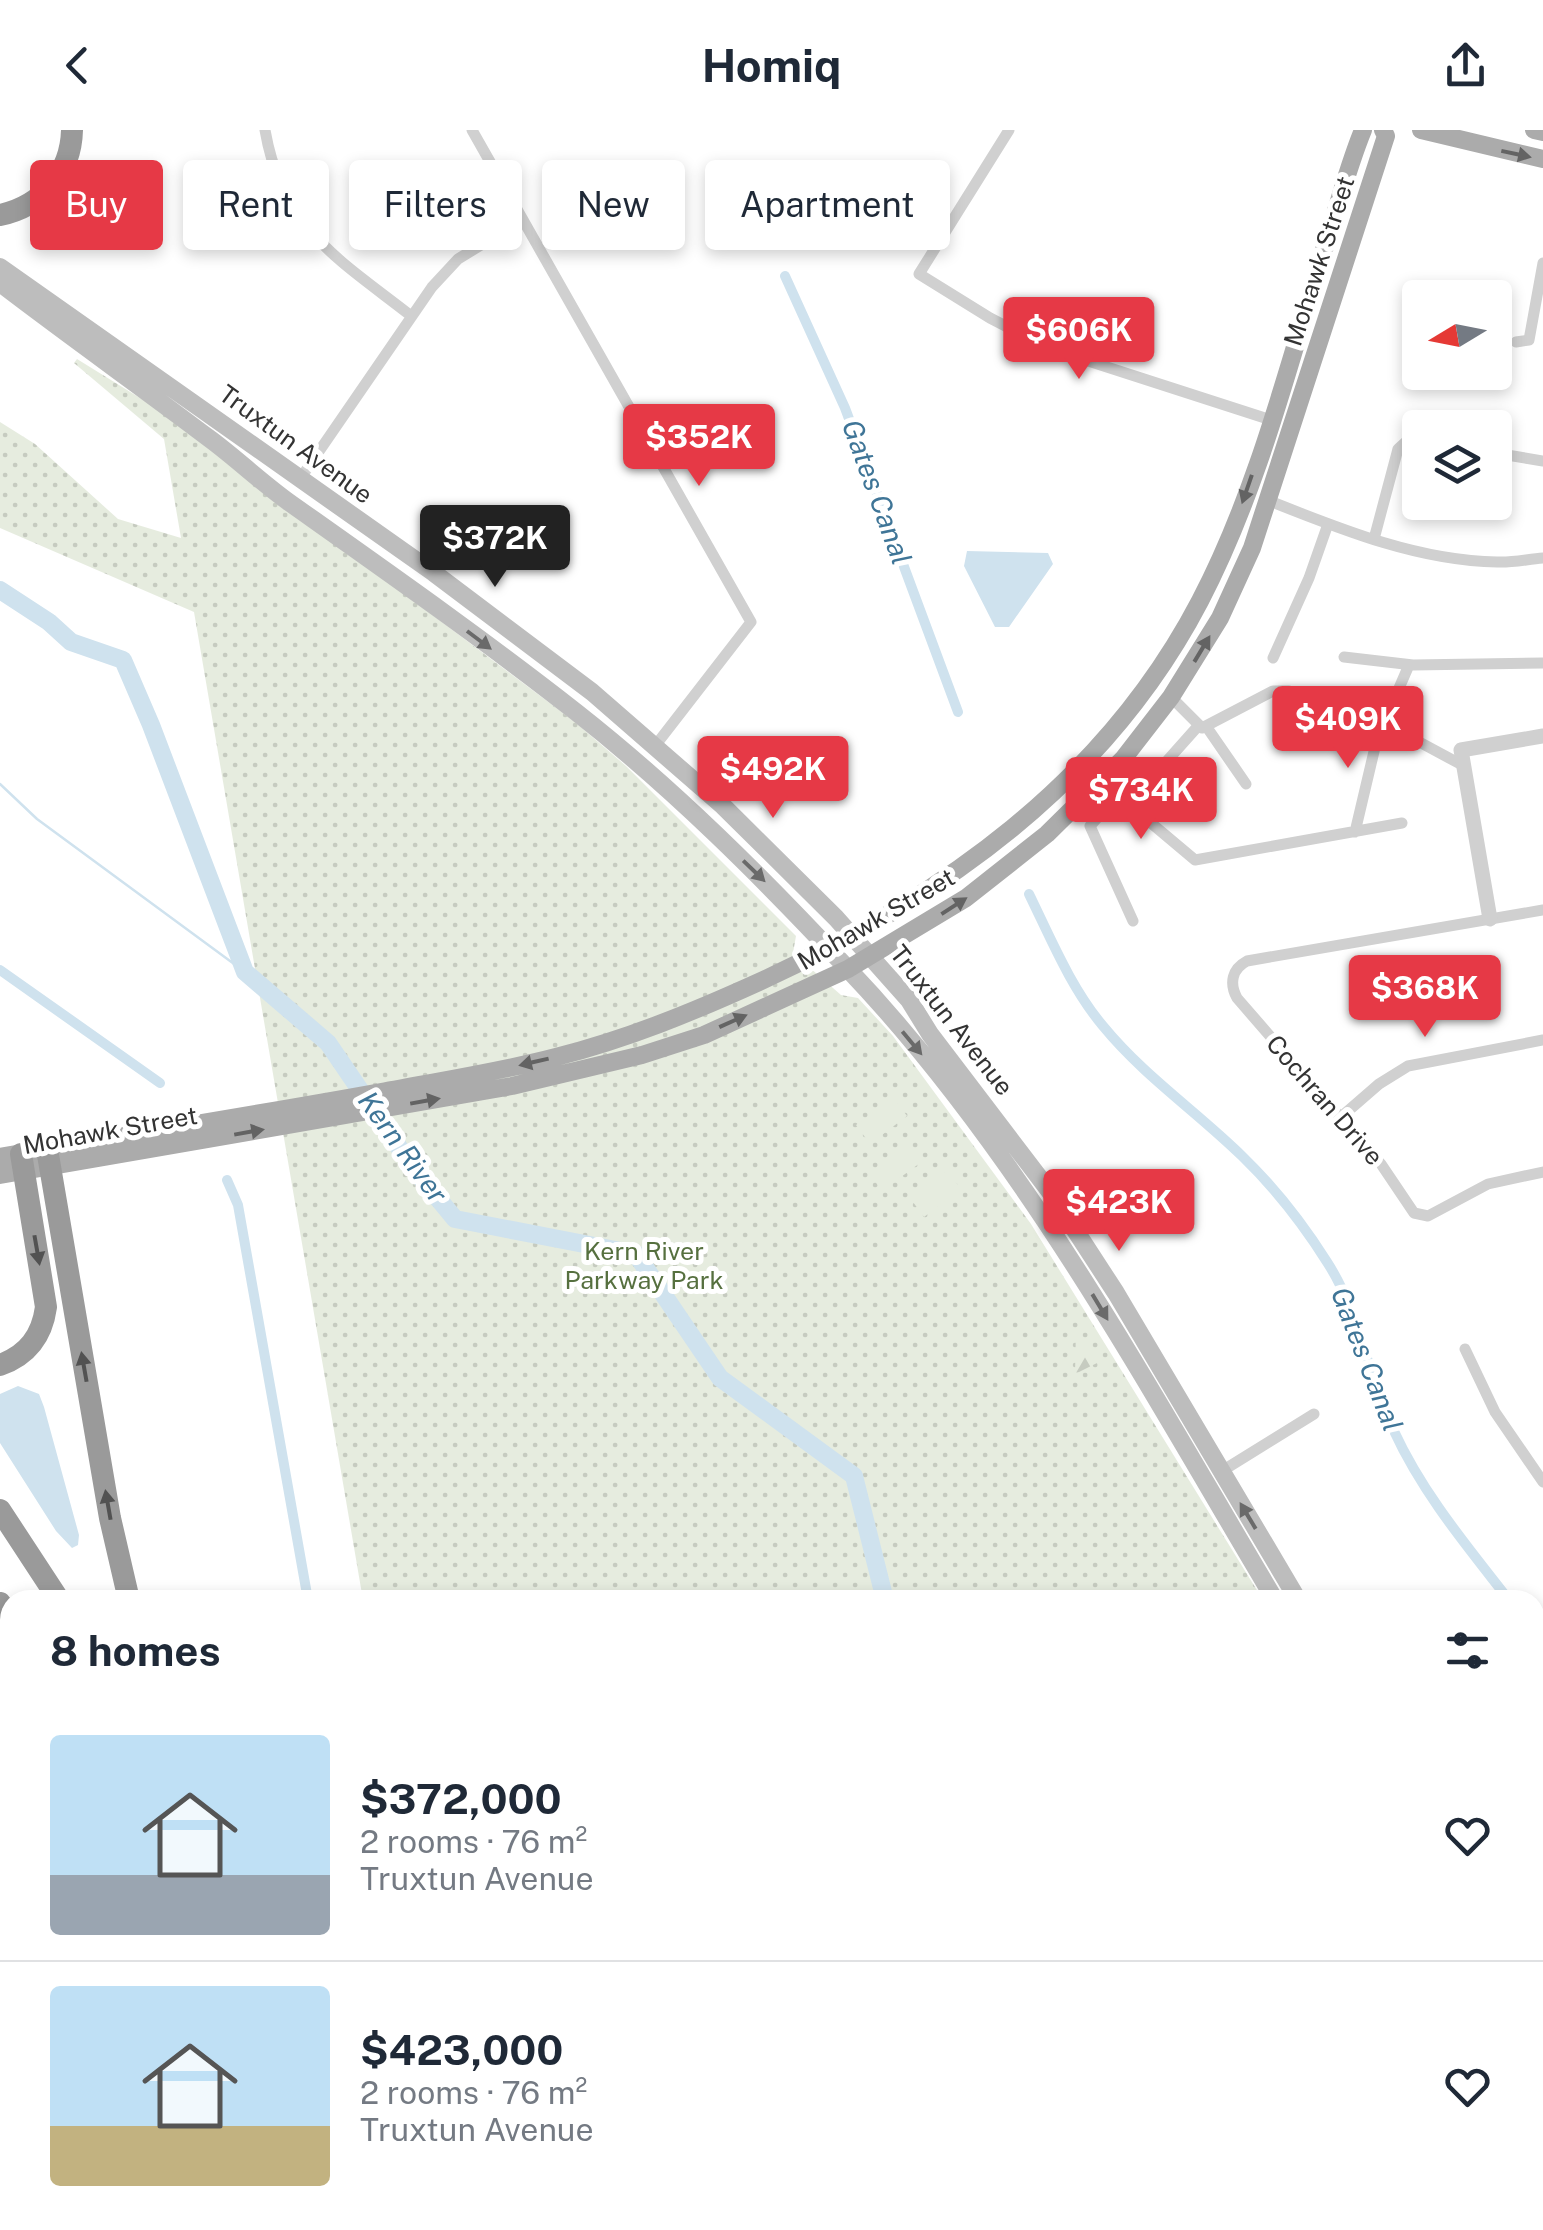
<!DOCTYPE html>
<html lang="en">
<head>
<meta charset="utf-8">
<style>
  :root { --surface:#fff; --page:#f2f2f3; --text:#1f2937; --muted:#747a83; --line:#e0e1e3; --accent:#e63946 }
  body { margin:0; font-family:"Public Sans",sans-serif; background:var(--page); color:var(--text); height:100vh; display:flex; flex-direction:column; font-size:38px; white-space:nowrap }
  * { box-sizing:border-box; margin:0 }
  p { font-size:32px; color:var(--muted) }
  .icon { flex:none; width:55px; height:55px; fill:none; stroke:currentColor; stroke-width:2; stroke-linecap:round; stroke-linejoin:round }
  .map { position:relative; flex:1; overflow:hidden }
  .side { position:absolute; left:0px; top:1460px; width:1545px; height:640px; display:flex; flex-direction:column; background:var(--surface); border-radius:30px 30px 0 0; box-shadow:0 5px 15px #0003 }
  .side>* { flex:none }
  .banner { position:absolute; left:30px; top:30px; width:1000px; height:90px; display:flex; gap:20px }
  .needle { width:65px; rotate:260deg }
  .tools { position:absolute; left:1402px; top:150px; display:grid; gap:20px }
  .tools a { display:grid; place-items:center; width:110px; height:110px; border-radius:10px; background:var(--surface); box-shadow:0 5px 15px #0003; font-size:50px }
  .price { position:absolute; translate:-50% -85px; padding:0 22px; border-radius:10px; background:var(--accent); color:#fff; font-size:32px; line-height:65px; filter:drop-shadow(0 2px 5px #0008) }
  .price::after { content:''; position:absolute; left:50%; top:60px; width:30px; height:22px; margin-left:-15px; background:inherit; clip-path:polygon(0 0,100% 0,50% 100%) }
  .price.selected { background:#222; color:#fff }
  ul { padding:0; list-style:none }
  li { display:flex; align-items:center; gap:30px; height:250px; padding:0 50px }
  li+li { border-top:2px solid var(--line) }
  li span { display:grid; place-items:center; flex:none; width:280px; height:200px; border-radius:10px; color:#555 }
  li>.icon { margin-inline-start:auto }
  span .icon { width:120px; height:120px; fill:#fffc; stroke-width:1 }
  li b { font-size:42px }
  h2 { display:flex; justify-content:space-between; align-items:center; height:120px; padding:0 50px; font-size:42px }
  .pill { padding:0 35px; border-radius:10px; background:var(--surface); box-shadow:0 5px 15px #0003; font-size:35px; line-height:90px }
  .pill.selected { background:var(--accent); color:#fff }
  header { display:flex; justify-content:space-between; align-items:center; height:130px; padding:0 50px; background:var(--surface); font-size:45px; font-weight:700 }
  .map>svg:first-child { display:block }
  .green { fill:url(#green-dots) }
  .forest { fill:url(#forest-firs) }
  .pitch { fill:#e6ecdf }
  .water { fill:#cfe2ee }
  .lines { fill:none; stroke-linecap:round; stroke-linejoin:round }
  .stream { stroke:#cfe2ee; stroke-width:2.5 }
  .canal { stroke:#cfe2ee; stroke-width:10 }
  .river { stroke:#cfe2ee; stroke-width:18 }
  .minor { stroke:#d0d0d0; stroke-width:11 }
  .tertiary { stroke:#d0d0d0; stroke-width:15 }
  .secondary { stroke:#bdbdbd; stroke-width:18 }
  .primary { stroke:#ababab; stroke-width:18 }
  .motorway { stroke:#9a9a9a; stroke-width:22 }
  .oneway { fill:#636363 }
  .oneway2 { fill:#6a6a6a }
  .oneway3 { fill:#525252 }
  .labels { text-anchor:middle; stroke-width:10; stroke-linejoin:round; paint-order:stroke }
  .street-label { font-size:25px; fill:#333; stroke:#fff }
  .park-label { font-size:25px; fill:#56703f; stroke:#fff }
  .water-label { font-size:28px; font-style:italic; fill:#3f7597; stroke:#fff }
</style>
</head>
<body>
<header><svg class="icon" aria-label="back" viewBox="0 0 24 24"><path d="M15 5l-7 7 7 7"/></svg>Homiq<svg class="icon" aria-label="share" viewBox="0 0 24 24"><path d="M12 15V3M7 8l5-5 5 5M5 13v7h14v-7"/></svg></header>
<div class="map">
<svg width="1543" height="2100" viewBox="0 0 1543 2100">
  <defs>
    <pattern id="green-dots" width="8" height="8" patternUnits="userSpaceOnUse" patternTransform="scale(2.5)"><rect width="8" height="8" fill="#e6ecdf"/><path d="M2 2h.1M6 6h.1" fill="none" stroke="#c6cbc0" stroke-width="1.8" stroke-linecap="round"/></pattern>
    <pattern id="forest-firs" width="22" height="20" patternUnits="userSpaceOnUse" patternTransform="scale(2.5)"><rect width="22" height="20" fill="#e6ecdf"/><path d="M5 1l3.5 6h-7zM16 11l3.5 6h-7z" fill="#c6cbc0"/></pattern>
  </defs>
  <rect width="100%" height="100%" fill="#fff"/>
  <path class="green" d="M 77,229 L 161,281 L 575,592 L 626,636 L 796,806 L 793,823 L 841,865 L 858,868 L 893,906 L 1031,1094 L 1263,1470 L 363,1470 L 194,482 L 0,398 L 0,292 L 35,314 L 118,389 L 181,408 L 164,309 L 74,233 Z
    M 1535,1930 L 1543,1944 L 1543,2100 L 1132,2100 L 1127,2090 L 1535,2090 Z"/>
  <path class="forest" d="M 1076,1197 L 1099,1232 L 1075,1244 Z"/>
  <path class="pitch" d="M 893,967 L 907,986 L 870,1014 L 856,995 Z
    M 905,1015 L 920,1033 L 882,1061 L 869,1043 Z
    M 947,1040 L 961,1059 L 924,1087 L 910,1068 Z"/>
  <path class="water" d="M 967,421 L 1048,423 L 1053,434 L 1009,497 L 995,497 L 964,436 Z
    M 18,1256 L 39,1264 L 44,1277 L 79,1405 L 78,1415 L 72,1418 L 56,1401 L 0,1313 L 0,1264 Z
    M 1535,1959 L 1543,1970 L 1543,2100 L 1389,2100 L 1383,2090 L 1535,2090 Z
    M 1165,2090 L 1314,2090 L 1319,2100 L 1171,2100 Z"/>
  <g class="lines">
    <path class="stream" d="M 0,654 L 37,689 L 245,842"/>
    <path class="canal" d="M 785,146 L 845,278 L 958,582
      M 1029,764 C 1051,809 1071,858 1103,896 C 1144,946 1196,981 1242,1026 C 1274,1057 1303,1094 1327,1132 C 1361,1184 1367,1247 1394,1301 C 1423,1364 1467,1416 1509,1470
      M 0,840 L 160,953
      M 227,1050 L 238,1075 L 308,1470
      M 1535,1504 L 1543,1514"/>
    <path class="river" d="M 0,460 L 49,492 L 71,512 L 123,530 L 151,595 L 245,842 L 328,913 L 413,1038 L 455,1089 L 636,1124 L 720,1248 L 854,1346 L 885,1470"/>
    <path class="minor" d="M 265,0 C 282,98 337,128 410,185
      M 472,0 L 751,492 L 655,616
      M 1009,0 L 919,144 L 990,188 L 1048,218 L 1271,290
      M 1516,212 L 1529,210 L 1543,133
      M 1495,323 L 1543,331
      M 300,349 L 432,157 L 458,129 L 522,90
      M 1267,370 C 1340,399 1418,431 1497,432 C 1512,433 1528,429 1543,428
      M 1374,409 L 1398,319 L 1410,308 L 1420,307
      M 1344,527 L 1413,535 L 1543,533
      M 1273,528 L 1309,448 L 1328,394
      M 1409,535 L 1384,593 L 1464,636
      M 1171,567 L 1202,598 L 1273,561 L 1289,561 L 1376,613
      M 1206,596 L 1246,654
      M 1123,659 L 1151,693 L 1195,730 L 1402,693
      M 1355,702 L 1376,613 L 1384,593
      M 1543,780 L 1247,831 C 1232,839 1229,853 1237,868 L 1381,1034 L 1414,1083 L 1428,1086 L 1488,1054 L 1543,1042
      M 1133,791 L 1090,696 L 1123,659 L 1158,641 L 1199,595
      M 1341,987 L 1379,954 L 1408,936 L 1543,910
      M 1465,1219 L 1495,1282 L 1543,1352
      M 1222,1341 L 1314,1284
      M 1535,1793 L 1543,1789"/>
    <path class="tertiary" d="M 1490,789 L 1461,620 L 1543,606"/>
    <path class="secondary" d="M 0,137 L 434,443 L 592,562 L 723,676 L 836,788 L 909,870 L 930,904 L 1051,1063 L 1116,1163 L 1298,1470
      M 0,153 C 69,206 140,256 210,309 C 237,329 262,353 290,373 C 386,441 483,509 576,582 C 674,659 762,747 847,838 C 1023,1023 1145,1252 1275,1470
      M 1535,1876 L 1543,1890
      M 1535,1915 L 1543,1929"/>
    <path class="primary" d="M 1421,0 L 1543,29
      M 1534,0 L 1543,2
      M 0,1027 C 127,1005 254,985 381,962 C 439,951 499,942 556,927 C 627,909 693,882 759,852 C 941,768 1105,653 1200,471 C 1259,358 1290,229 1328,107 C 1339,72 1349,34 1363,0
      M 0,1045 L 512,956 L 642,925 L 704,905 L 848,839 L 966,768 L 1047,704 L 1123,629 L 1171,567 L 1220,488 L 1252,418 L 1386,6 L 1383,0"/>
    <path class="motorway" d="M 0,85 C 42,76 71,43 72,0
      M 47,1019 L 110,1388 L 129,1470
      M 0,1235 C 28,1225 42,1206 46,1177 L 21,1024
      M 0,1380 L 59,1470
      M 0,1473 L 10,1486
      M 0,1506 L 10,1518
      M 473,2090 L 481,2100
      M 533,2090 L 540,2100"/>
  </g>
  <defs><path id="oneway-solid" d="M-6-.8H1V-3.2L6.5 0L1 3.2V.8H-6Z" transform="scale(2.5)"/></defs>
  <g class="oneway">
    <use href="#oneway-solid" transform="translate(1516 24) rotate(12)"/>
    <use href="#oneway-solid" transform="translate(1247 359) rotate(109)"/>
    <use href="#oneway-solid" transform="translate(1202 519) rotate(-59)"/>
    <use href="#oneway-solid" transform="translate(954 776) rotate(-33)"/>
    <use href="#oneway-solid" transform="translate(733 891) rotate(-24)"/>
    <use href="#oneway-solid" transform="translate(534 932) rotate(167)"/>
    <use href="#oneway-solid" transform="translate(425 971) rotate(-10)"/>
    <use href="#oneway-solid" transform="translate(249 1002) rotate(-10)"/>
  </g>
  <g class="oneway2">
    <use href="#oneway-solid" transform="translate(479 510) rotate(37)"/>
    <use href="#oneway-solid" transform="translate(754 741) rotate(44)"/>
    <use href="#oneway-solid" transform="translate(912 913) rotate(50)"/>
    <use href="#oneway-solid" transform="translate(1100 1177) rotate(59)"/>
    <use href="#oneway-solid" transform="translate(1248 1386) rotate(-121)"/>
  </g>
  <g class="oneway3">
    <use href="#oneway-solid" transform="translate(37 1120) rotate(80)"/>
    <use href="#oneway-solid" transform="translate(84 1237) rotate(-100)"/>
    <use href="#oneway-solid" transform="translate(108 1375) rotate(-100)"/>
  </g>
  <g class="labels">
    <g class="street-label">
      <text transform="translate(1319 131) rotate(-72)" y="9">Mohawk Street</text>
      <text transform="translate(296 314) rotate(36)" y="9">Truxtun Avenue</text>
      <text transform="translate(876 789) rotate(-30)" y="9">Mohawk Street</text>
      <text transform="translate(952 890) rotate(52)" y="9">Truxtun Avenue</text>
      <text transform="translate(1325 970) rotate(49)" y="9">Cochran Drive</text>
      <text transform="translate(110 1000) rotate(-10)" y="9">Mohawk Street</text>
    </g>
    <g class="park-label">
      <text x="644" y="1130">Kern River<tspan x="644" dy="29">Parkway Park</tspan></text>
    </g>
    <g class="water-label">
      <text transform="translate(877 362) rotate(70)" y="10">Gates Canal</text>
      <text transform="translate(403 1017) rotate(54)" y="10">Kern River</text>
      <text transform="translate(1367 1229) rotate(69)" y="10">Gates Canal</text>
    </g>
  </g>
</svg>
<div class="tools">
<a><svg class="needle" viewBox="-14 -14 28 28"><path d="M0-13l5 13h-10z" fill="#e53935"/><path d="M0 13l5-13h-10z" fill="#747a83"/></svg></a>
<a><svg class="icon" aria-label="layers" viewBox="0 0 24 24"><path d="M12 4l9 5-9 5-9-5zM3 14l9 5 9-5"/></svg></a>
</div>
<b class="price" style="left:1079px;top:252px">$606K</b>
<b class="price" style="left:699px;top:359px">$352K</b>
<b class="price selected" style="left:495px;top:460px">$372K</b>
<b class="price" style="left:1348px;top:641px">$409K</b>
<b class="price" style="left:773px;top:691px">$492K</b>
<b class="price" style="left:1141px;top:712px">$734K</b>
<b class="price" style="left:1425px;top:910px">$368K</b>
<b class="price" style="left:1119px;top:1124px">$423K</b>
<div class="banner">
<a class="pill selected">Buy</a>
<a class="pill">Rent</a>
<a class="pill">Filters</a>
<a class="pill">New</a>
<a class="pill">Apartment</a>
</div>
<section class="side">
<h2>8 homes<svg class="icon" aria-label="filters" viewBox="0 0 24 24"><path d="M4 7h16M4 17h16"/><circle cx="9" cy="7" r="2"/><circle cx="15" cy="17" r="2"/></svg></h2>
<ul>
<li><span style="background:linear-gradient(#bfe0f5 70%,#9aa5b1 0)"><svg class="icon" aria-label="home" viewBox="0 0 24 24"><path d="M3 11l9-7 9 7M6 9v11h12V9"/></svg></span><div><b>$372,000</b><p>2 rooms · 76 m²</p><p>Truxtun Avenue</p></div><svg class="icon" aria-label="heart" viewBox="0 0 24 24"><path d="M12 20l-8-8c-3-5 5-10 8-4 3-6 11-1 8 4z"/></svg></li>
<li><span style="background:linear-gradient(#bfe0f5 70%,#c2b280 0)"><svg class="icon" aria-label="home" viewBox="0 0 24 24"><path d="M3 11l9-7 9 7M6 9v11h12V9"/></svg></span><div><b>$423,000</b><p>2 rooms · 76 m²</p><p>Truxtun Avenue</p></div><svg class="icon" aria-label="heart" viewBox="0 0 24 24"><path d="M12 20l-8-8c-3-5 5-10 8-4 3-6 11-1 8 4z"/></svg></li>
</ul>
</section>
</div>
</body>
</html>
